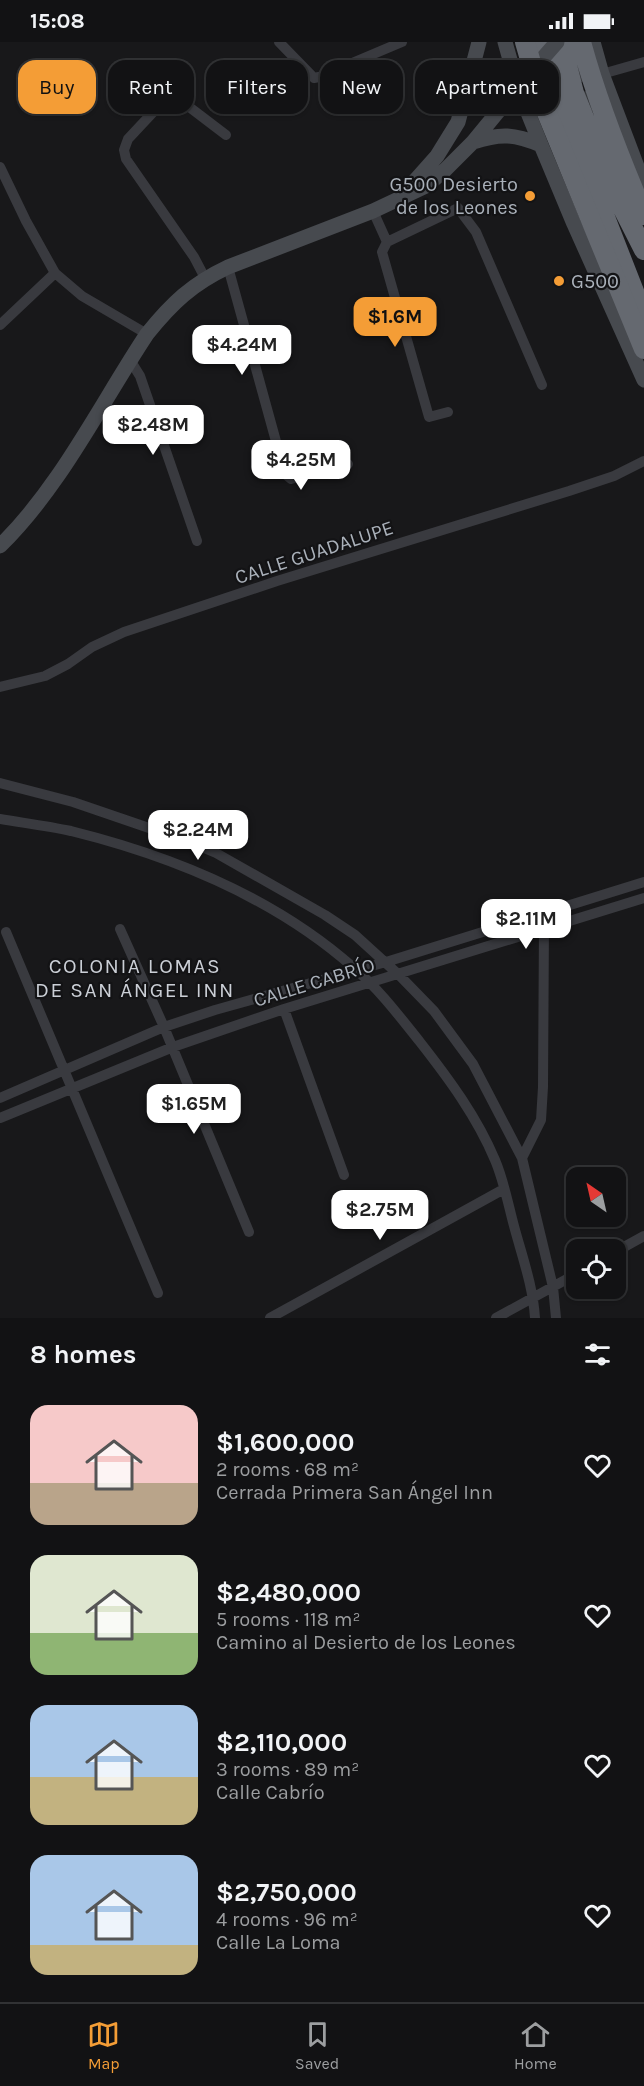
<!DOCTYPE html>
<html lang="en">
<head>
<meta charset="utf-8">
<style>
  :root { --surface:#121214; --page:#1b1b1d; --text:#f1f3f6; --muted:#9c9ea0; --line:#313234; --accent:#f49d36 }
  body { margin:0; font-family:Karla,sans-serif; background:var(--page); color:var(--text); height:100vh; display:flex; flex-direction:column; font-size:22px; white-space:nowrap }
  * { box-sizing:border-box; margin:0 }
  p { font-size:20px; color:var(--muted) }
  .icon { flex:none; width:33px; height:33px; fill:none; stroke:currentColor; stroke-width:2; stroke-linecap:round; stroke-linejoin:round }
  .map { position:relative; height:1276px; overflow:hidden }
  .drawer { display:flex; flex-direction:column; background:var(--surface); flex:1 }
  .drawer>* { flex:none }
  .top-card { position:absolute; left:18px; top:18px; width:609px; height:54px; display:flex; gap:12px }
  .needle { width:39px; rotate:326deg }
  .controls { position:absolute; left:566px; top:1125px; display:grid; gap:12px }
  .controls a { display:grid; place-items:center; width:60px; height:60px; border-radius:12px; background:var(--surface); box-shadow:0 2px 4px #0004,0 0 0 2px var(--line); font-size:30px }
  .price { position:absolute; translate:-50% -51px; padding:0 14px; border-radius:12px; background:#fff; color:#222; font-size:20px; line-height:39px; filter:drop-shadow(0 2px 3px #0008) }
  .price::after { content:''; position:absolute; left:50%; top:36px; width:18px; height:14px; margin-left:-9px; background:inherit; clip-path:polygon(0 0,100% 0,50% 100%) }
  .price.selected { background:var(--accent); color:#111 }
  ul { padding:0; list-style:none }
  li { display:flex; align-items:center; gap:18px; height:150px; padding:0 30px }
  li span { display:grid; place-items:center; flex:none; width:168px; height:120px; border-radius:18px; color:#555 }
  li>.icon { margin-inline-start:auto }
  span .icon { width:72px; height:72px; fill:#fffc; stroke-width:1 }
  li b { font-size:26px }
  h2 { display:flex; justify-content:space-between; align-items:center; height:72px; padding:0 30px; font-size:26px }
  .tag { padding:0 21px; border-radius:18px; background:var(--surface); box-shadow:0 2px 4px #0004,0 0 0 2px var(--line); font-size:21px; line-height:54px }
  .tag.selected { background:var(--accent); color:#111 }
  .status { display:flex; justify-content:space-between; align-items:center; height:42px; padding:0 30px; background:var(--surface); direction:ltr }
  .status svg { height:16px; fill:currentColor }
  .menu { display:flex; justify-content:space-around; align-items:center; height:84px; border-top:2px solid var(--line); background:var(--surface); font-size:16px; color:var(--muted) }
  .menu a { display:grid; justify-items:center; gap:3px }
  .menu .selected { color:var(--accent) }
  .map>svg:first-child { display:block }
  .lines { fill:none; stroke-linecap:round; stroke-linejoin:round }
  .highway-tunnel { stroke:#35373a; stroke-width:20; stroke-dasharray:20 10; stroke-linecap:butt }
  .street { stroke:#393a3f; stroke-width:10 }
  .secondary { stroke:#474a4f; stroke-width:15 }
  .highway { stroke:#656970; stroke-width:20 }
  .secondary-bridge { stroke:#474a4f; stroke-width:15 }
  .highway-bridge { stroke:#656970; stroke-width:20 }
  .poi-dot { fill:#f49d36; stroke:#131315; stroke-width:2 }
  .labels { text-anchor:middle; stroke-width:4.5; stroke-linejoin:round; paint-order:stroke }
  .poi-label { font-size:20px; fill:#aab1ba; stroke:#131315; text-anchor:end }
  .street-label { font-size:20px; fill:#aab1ba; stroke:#131315 }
  .neighbourhood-label { font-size:21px; letter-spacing:1.5px; fill:#cbcfd6; stroke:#131315 }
</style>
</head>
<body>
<div class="status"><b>15:08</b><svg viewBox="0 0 49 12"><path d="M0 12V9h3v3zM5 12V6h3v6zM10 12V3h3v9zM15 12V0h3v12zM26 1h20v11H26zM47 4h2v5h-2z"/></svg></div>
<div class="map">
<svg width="644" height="1276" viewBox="0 0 644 1276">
  <rect width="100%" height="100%" fill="#18181a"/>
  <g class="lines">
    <path class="highway-tunnel" d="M 575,21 L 602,92"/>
    <path class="street" d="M 279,0 L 314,36 L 319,35 L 402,0
      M 602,32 L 644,20
      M 0,125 L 26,179 L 55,231 L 82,254 L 147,292
      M 373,169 L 387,200 L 382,210 L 429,375 L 448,370
      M 387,200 L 458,166 L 476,190 L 542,343
      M 228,225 L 285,432 L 291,437 L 348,422
      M 205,236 L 194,215 L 126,117 L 124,108 L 128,97 L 157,66 L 169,60 L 184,61 L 226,93
      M 0,283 L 55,231
      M 130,318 L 140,334 L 197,499
      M 0,645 L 45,634 L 68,622 L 92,605 L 124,590 L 277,539 L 569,449 L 614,434 L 644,419
      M 0,741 L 73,760 L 187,799 L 216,811 L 325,873 L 355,893 L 399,933 L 434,969 L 473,1022 L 522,1116 L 553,1245 L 556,1276
      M 0,777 C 24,781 48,784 71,789 C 172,814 275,856 354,926 C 379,947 400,975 420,1000 C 449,1037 477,1075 495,1118 C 504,1139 508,1162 514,1184 C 522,1214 533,1244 535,1276
      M 120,887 L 164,985 L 249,1190
      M 6,890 L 158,1251
      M 284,967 L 344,1133
      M 0,1056 L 164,985 L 215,968 L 386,920 L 644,840
      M 0,1076 L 173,1005 L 284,967 L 644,856
      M 522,1116 L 541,1078 L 543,1045 L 544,881
      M 615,1210 L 644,1194
      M 270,1276 L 504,1147
      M 496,1276 L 576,1232"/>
    <path class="secondary" d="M 505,0 L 518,46 L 541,103 L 574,182 L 644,338
      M 593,0 L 602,32 L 644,143
      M 473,100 C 501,91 514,92 541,103
      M 405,150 L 437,114 L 458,80 L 479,0
      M 0,504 C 61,444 100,363 147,292 C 172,261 192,242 228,225 L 373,169 L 426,144 L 445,128 L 473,100 L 529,32"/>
    <path class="highway" d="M 543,0 L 558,55 L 644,275
      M 561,0 L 574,51 L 612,145 L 644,208
      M 581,0 C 597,59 620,117 644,173"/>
    <path class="secondary-bridge" d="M 529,32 L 557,0"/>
    <path class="highway-bridge" d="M 525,0 L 542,59 L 644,307"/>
  </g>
  <g class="poi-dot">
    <circle cx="530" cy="154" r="6"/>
    <circle cx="559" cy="239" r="6"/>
  </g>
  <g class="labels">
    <g class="poi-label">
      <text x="518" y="149">G500 Desierto<tspan x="518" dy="23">de los Leones</tspan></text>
      <text x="571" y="246" text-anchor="start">G500</text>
    </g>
    <g class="street-label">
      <text transform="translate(314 510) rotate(-18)" y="7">CALLE GUADALUPE</text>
      <text transform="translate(314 940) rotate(-17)" y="7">CALLE CABRÍO</text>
    </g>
    <g class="neighbourhood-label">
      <text x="135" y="931">COLONIA LOMAS<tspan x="135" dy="24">DE SAN ÁNGEL INN</tspan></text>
    </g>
  </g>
</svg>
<div class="controls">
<a><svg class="needle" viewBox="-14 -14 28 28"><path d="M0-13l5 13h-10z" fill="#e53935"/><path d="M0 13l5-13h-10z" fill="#9c9ea0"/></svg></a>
<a><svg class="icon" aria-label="locate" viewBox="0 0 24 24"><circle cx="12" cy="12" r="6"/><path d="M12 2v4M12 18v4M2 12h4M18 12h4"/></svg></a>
</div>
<b class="price selected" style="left:395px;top:306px">$1.6M</b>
<b class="price" style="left:242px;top:334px">$4.24M</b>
<b class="price" style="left:153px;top:414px">$2.48M</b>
<b class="price" style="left:301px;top:449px">$4.25M</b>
<b class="price" style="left:198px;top:819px">$2.24M</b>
<b class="price" style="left:526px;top:908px">$2.11M</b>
<b class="price" style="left:194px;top:1093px">$1.65M</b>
<b class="price" style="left:380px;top:1199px">$2.75M</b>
<div class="top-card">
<a class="tag selected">Buy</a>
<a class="tag">Rent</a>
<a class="tag">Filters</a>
<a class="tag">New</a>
<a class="tag">Apartment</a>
</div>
</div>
<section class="drawer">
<h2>8 homes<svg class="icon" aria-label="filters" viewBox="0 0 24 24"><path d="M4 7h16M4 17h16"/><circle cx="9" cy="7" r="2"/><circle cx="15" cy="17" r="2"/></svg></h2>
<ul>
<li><span style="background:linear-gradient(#f6c9c9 65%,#b9a48a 0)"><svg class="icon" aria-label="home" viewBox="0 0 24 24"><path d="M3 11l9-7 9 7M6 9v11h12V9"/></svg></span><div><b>$1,600,000</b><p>2 rooms · 68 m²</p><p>Cerrada Primera San Ángel Inn</p></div><svg class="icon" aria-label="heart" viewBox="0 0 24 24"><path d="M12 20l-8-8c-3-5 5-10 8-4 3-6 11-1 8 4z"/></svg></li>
<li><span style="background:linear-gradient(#dfe7d0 65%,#8fb573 0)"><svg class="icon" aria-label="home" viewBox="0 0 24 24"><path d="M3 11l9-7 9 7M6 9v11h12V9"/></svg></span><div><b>$2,480,000</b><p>5 rooms · 118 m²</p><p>Camino al Desierto de los Leones</p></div><svg class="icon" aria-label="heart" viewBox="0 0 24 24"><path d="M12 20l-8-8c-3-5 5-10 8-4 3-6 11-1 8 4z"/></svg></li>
<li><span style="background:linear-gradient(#a9c7e8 60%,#c2b280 0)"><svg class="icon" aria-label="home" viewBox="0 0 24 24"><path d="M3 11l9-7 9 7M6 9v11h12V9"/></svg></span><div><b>$2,110,000</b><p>3 rooms · 89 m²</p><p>Calle Cabrío</p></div><svg class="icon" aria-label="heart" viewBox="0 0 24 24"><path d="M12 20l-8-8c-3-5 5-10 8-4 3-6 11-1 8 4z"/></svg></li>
<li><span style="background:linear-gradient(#a9c7e8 75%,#c2b280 0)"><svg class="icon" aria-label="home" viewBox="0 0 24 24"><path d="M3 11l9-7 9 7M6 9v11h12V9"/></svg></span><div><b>$2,750,000</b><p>4 rooms · 96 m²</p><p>Calle La Loma</p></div><svg class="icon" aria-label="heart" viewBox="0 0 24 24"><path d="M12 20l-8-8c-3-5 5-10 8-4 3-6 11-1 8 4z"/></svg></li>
</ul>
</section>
<nav class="menu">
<a class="selected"><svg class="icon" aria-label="map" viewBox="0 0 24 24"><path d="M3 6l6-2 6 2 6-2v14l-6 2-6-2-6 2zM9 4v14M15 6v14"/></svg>Map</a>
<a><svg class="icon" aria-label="saved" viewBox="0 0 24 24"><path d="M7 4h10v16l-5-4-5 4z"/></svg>Saved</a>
<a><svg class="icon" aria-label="home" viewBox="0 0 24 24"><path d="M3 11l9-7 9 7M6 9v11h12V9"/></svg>Home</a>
</nav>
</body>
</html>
